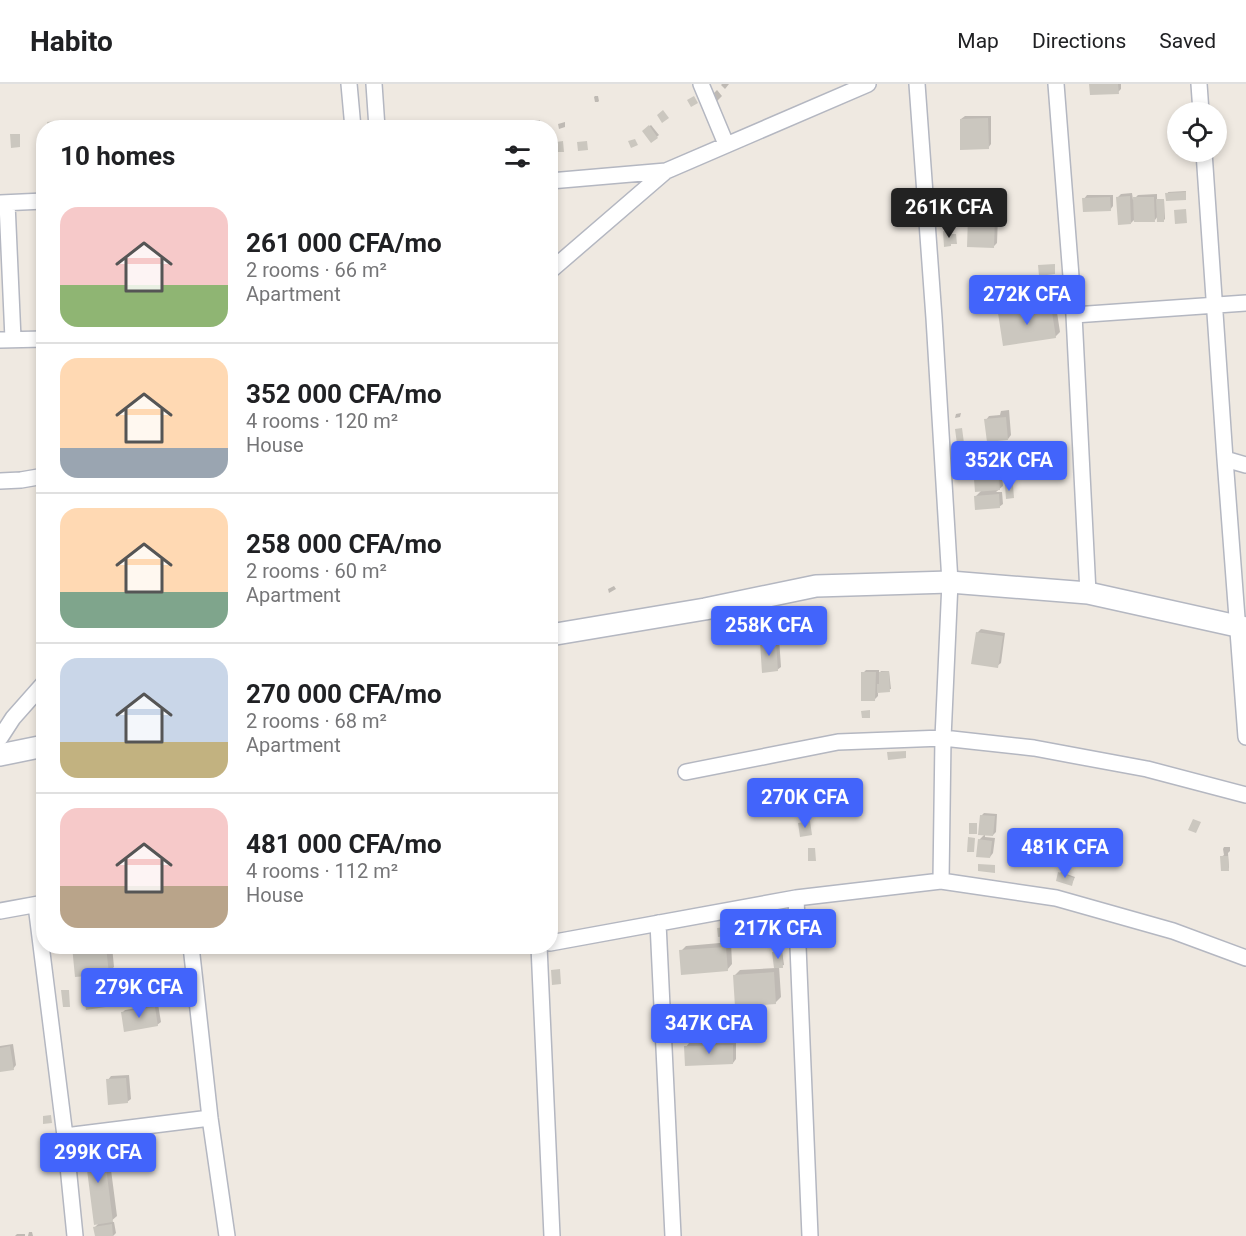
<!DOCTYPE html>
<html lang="en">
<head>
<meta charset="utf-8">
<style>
  :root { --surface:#fff; --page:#f6f6f6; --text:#202124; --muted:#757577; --line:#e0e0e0; --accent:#4264fb }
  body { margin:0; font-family:Roboto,sans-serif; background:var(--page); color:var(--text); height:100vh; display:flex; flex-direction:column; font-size:22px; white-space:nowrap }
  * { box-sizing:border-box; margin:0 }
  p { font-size:20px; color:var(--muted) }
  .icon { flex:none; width:33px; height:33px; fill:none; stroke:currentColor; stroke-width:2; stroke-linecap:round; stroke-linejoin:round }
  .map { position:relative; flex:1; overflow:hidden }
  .sheet { position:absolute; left:36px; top:36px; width:522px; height:834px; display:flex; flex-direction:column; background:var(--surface); border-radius:24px; box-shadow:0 3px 9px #0003 }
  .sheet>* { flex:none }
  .tools { position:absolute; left:1167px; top:18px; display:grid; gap:12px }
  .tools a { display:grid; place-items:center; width:60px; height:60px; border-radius:50%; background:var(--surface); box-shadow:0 3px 9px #0003; font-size:30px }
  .price { position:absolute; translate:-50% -51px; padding:0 14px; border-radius:6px; background:var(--accent); color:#fff; font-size:20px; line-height:39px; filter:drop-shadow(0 2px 3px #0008) }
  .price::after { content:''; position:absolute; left:50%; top:36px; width:18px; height:14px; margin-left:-9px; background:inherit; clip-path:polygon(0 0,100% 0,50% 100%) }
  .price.on { background:#222; color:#fff }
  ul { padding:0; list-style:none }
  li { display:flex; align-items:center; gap:18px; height:150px; padding:0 24px }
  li+li { border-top:2px solid var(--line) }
  li span { display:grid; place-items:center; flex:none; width:168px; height:120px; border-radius:18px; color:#555 }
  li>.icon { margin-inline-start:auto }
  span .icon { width:72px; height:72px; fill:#fffc; stroke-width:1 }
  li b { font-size:26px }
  h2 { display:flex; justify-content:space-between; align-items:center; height:72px; padding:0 24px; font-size:26px }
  header { display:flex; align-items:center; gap:36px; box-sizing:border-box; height:84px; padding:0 30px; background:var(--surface); border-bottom:2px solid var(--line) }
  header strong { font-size:28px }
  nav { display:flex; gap:33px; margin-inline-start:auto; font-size:21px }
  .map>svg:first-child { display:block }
  .shadow { fill:#0003 }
  .building { fill:#cbc7bf }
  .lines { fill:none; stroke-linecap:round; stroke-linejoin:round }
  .street-casing { stroke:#b4b7c1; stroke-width:18 }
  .secondary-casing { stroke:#b4b7c1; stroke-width:24 }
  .street { stroke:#fff; stroke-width:15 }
  .secondary { stroke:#fff; stroke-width:21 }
</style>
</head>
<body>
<header>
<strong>Habito</strong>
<nav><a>Map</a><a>Directions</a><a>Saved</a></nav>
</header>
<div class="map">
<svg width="1246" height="1152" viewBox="0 0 1246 1152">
  <rect width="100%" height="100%" fill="#efe9e1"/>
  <path class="shadow" d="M 722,0 L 729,0 L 725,5 L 721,1 Z
    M 1091,0 L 1121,0 L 1121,5 L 1118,8 Z
    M 717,6 L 722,12 L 716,18 L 711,12 Z
    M 595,12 L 598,12 L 599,17 L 598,18 L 595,18 L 594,13 Z
    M 965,32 L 991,32 L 991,60 L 988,64 L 961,35 Z
    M 534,36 L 540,36 L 540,42 L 539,43 L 534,44 L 533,38 Z
    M 565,38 L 565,43 L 559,45 L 558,40 Z
    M 651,41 L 659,51 L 652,57 L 644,47 Z
    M 1186,107 L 1185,114 L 1164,115 L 1165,135 L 1164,136 L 1158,132 L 1155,136 L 1136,134 L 1131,139 L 1118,113 L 1121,110 L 1132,109 L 1133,116 L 1138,111 L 1157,110 L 1157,115 L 1167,115 L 1168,108 Z
    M 1087,111 L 1113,111 L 1113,122 L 1110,126 L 1084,115 Z
    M 973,131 L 998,132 L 997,159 L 994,162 L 970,134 Z
    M 949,132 L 948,136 L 941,136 L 942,133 Z
    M 1056,217 L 1056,219 L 1003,227 L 1003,230 L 1056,222 L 1060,248 L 1055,253 L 999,230 L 1005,225 Z
    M 1009,326 L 1011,351 L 1008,355 L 986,336 L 989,332 L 1000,331 L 1001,327 Z
    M 961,329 L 960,333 L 955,334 L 956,330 Z
    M 1002,391 L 1003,402 L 996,408 L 1002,408 L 1003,420 L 999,423 L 976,412 L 982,406 L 975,396 L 979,393 Z
    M 614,502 L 616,505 L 609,509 L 608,505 Z
    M 981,545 L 1005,549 L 1001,579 L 997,582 L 977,549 Z
    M 779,554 L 781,583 L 777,586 L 762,559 L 765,555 Z
    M 866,586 L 879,586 L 879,590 L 881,587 L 889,587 L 891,605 L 878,607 L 878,612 L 875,615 L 863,589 Z
    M 984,729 L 997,730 L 996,748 L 993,751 L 985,750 L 985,753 L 995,754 L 993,769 L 990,773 L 979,756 L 985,750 L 981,732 Z
    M 1224,763 L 1230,763 L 1230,767 L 1228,769 L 1229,784 L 1228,785 L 1221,773 L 1224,771 L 1223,765 Z
    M 1061,788 L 1075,793 L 1072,799 L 1060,789 Z
    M 731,858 L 732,880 L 727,886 L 681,867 L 686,862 Z
    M 73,862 L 112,862 L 114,883 L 108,889 Z
    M 775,867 L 782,867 L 784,881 L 779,882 L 781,913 L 775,919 L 735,891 L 740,886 L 776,884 L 774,869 Z
    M 112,893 L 115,918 L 111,921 L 84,899 L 87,896 Z
    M 158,920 L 161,938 L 157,941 L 122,929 L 125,926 Z
    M 729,923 L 730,948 L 727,951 L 693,929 L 696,925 Z
    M 736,958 L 736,975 L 733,979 L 686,963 L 689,959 Z
    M 13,960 L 16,981 L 13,985 L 0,986 L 0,962 Z
    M 129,991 L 131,1015 L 127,1018 L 108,996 L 111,992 Z
    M 107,1055 L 117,1132 L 110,1138 L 114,1138 L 116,1149 L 113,1152 L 96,1152 L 95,1143 L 100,1138 L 85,1063 L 91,1057 Z
    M 29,1148 L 32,1148 L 33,1152 L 28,1152 Z
    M 17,1150 L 25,1150 L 25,1152 L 15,1152 Z"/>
  <path class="building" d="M 1089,0 L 1118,0 L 1119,10 L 1090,11 Z
    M 694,12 L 698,19 L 691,23 L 687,16 Z
    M 663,26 L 669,34 L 662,39 L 657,31 Z
    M 988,34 L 989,65 L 960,66 L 960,35 Z
    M 62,36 L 63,43 L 48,44 L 47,38 Z
    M 649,41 L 658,54 L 651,59 L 642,47 Z
    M 10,50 L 20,50 L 20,63 L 11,64 Z
    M 635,55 L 638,61 L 631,64 L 628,57 Z
    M 563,57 L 564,68 L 557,68 L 556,58 Z
    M 587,57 L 588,66 L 578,67 L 577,58 Z
    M 1186,108 L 1186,116 L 1166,117 L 1165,109 Z
    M 1130,112 L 1131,140 L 1118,141 L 1116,113 Z
    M 1110,113 L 1111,127 L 1083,128 L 1082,114 Z
    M 1133,113 L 1154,113 L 1155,138 L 1134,138 Z
    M 1156,115 L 1164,115 L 1164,138 L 1157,138 Z
    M 1186,125 L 1187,139 L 1175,140 L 1174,126 Z
    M 968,133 L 995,134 L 994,164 L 967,163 Z
    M 943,147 L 950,147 L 950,150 L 956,150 L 957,160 L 951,160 L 951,162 L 944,163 Z
    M 1055,180 L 1055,190 L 1039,192 L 1038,181 Z
    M 1051,221 L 1056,254 L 1003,262 L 998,229 Z
    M 1006,333 L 1008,356 L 987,358 L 984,335 Z
    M 962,344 L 964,359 L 957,360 L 955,345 Z
    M 999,394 L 1000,406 L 975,408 L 974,395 Z
    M 1005,401 L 1013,401 L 1014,414 L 1006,415 Z
    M 999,410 L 1000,424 L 975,426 L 974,412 Z
    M 976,548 L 1003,552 L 998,584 L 971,580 Z
    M 776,557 L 778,587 L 762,589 L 760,558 Z
    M 889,587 L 890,608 L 877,609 L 877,600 L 879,600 L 879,588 Z
    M 861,588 L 876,588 L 875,617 L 861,617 Z
    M 870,626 L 870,634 L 862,634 L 861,627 Z
    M 906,667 L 906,674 L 888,676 L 887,668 Z
    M 980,731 L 995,732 L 993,752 L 978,751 Z
    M 1193,735 L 1201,738 L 1196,749 L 1188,746 Z
    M 810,737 L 812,751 L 800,753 L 798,739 Z
    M 969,739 L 977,739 L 977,750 L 969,750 Z
    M 968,753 L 975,754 L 974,768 L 967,768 Z
    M 978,755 L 992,757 L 990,774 L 976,773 Z
    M 808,764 L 815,764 L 816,777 L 808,777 Z
    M 1220,772 L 1228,772 L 1229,787 L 1221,787 Z
    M 978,780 L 995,781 L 995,789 L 978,787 Z
    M 1058,788 L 1074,794 L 1072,802 L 1056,797 Z
    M 725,843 L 726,852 L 718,853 L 717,844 Z
    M 72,862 L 106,862 L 109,890 L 75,893 Z
    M 726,863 L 728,887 L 681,891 L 679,866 Z
    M 782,867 L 783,884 L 774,884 L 772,868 Z
    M 560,885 L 561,900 L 552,901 L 551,886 Z
    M 774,888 L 776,920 L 735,923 L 733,891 Z
    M 109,895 L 112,922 L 86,926 L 82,898 Z
    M 61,906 L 69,906 L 70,923 L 63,923 Z
    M 155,923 L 158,942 L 124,948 L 121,928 Z
    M 726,926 L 728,952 L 693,955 L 691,928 Z
    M 676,944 L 686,944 L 687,959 L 677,959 Z
    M 733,961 L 733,980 L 685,982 L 684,962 Z
    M 10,962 L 14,986 L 0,988 L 0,964 Z
    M 126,994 L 128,1019 L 108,1021 L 106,995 Z
    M 51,1031 L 52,1039 L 43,1040 L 43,1032 Z
    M 103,1060 L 113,1138 L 94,1141 L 84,1062 Z
    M 112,1140 L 113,1152 L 95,1152 L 93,1143 Z"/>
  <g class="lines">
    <defs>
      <path id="street" d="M 349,0 L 353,44
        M 374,0 L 377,44
        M 701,0 L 726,60
        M 917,0 L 934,234 L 950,498 L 943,654 L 941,797 L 1056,814 L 1173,847 L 1246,874
        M 1056,0 L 1074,231 L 1088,509
        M 1199,0 L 1201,28
        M 1204,68 L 1225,375 L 1246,653
        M 550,97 L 666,87
        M 0,119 L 44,117
        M 7,119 L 13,255
        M 550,187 L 666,87 L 868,0
        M 1074,231 L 1246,219
        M 0,256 L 44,255
        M 1225,375 L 1246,381
        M 0,397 L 21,396 L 44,392
        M 0,654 L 13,634 L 44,599
        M 686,688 L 838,658 L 943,654 L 1034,664 L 1147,685 L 1246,711
        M 796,814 L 810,1152
        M 36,821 L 65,1052 L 75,1152
        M 0,827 L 44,819
        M 658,839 L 673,1152
        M 550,859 L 796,814 L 941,797
        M 191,862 L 210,1034 L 227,1152
        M 539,862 L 552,1152
        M 65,1052 L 210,1034"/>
      <path id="secondary" d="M 550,551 L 705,525 L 816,502 L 950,498 L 1088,509 L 1246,544
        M 0,671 L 44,662"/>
    </defs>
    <use href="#street" class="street-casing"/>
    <use href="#secondary" class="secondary-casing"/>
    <use href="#street" class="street"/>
    <use href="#secondary" class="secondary"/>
  </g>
</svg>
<div class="tools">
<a><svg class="icon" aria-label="locate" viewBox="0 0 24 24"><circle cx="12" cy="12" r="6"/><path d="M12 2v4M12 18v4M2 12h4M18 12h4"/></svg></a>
</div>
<b class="price on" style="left:949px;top:155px">261K CFA</b>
<b class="price" style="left:1027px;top:242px">272K CFA</b>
<b class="price" style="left:1009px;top:408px">352K CFA</b>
<b class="price" style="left:769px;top:573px">258K CFA</b>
<b class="price" style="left:805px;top:745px">270K CFA</b>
<b class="price" style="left:1065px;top:795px">481K CFA</b>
<b class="price" style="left:778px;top:876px">217K CFA</b>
<b class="price" style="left:139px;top:935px">279K CFA</b>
<b class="price" style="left:709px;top:971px">347K CFA</b>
<b class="price" style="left:98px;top:1100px">299K CFA</b>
<section class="sheet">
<h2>10 homes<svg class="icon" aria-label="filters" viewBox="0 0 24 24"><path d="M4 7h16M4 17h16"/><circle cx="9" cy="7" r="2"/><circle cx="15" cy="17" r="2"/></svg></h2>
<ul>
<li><span style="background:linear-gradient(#f6c9c9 65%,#8fb573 0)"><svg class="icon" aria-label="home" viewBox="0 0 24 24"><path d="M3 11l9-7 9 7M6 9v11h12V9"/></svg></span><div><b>261 000 CFA/mo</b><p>2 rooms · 66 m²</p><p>Apartment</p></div></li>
<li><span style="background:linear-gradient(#ffd9b3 75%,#9aa5b1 0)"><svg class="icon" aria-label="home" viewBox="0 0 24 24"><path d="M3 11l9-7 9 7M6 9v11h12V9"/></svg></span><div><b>352 000 CFA/mo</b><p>4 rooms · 120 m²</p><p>House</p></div></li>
<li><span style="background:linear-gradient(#ffd9b3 70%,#7fa58c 0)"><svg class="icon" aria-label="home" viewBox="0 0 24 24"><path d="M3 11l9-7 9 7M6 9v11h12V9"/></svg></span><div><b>258 000 CFA/mo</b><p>2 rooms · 60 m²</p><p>Apartment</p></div></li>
<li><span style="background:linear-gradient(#c9d6e8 70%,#c2b280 0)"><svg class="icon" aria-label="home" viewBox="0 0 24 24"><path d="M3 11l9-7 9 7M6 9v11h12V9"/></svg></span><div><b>270 000 CFA/mo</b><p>2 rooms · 68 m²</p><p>Apartment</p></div></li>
<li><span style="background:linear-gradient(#f6c9c9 65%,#b9a48a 0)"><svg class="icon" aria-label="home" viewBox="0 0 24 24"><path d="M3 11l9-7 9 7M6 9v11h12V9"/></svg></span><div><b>481 000 CFA/mo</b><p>4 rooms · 112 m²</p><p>House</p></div></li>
</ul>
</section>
</div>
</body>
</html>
